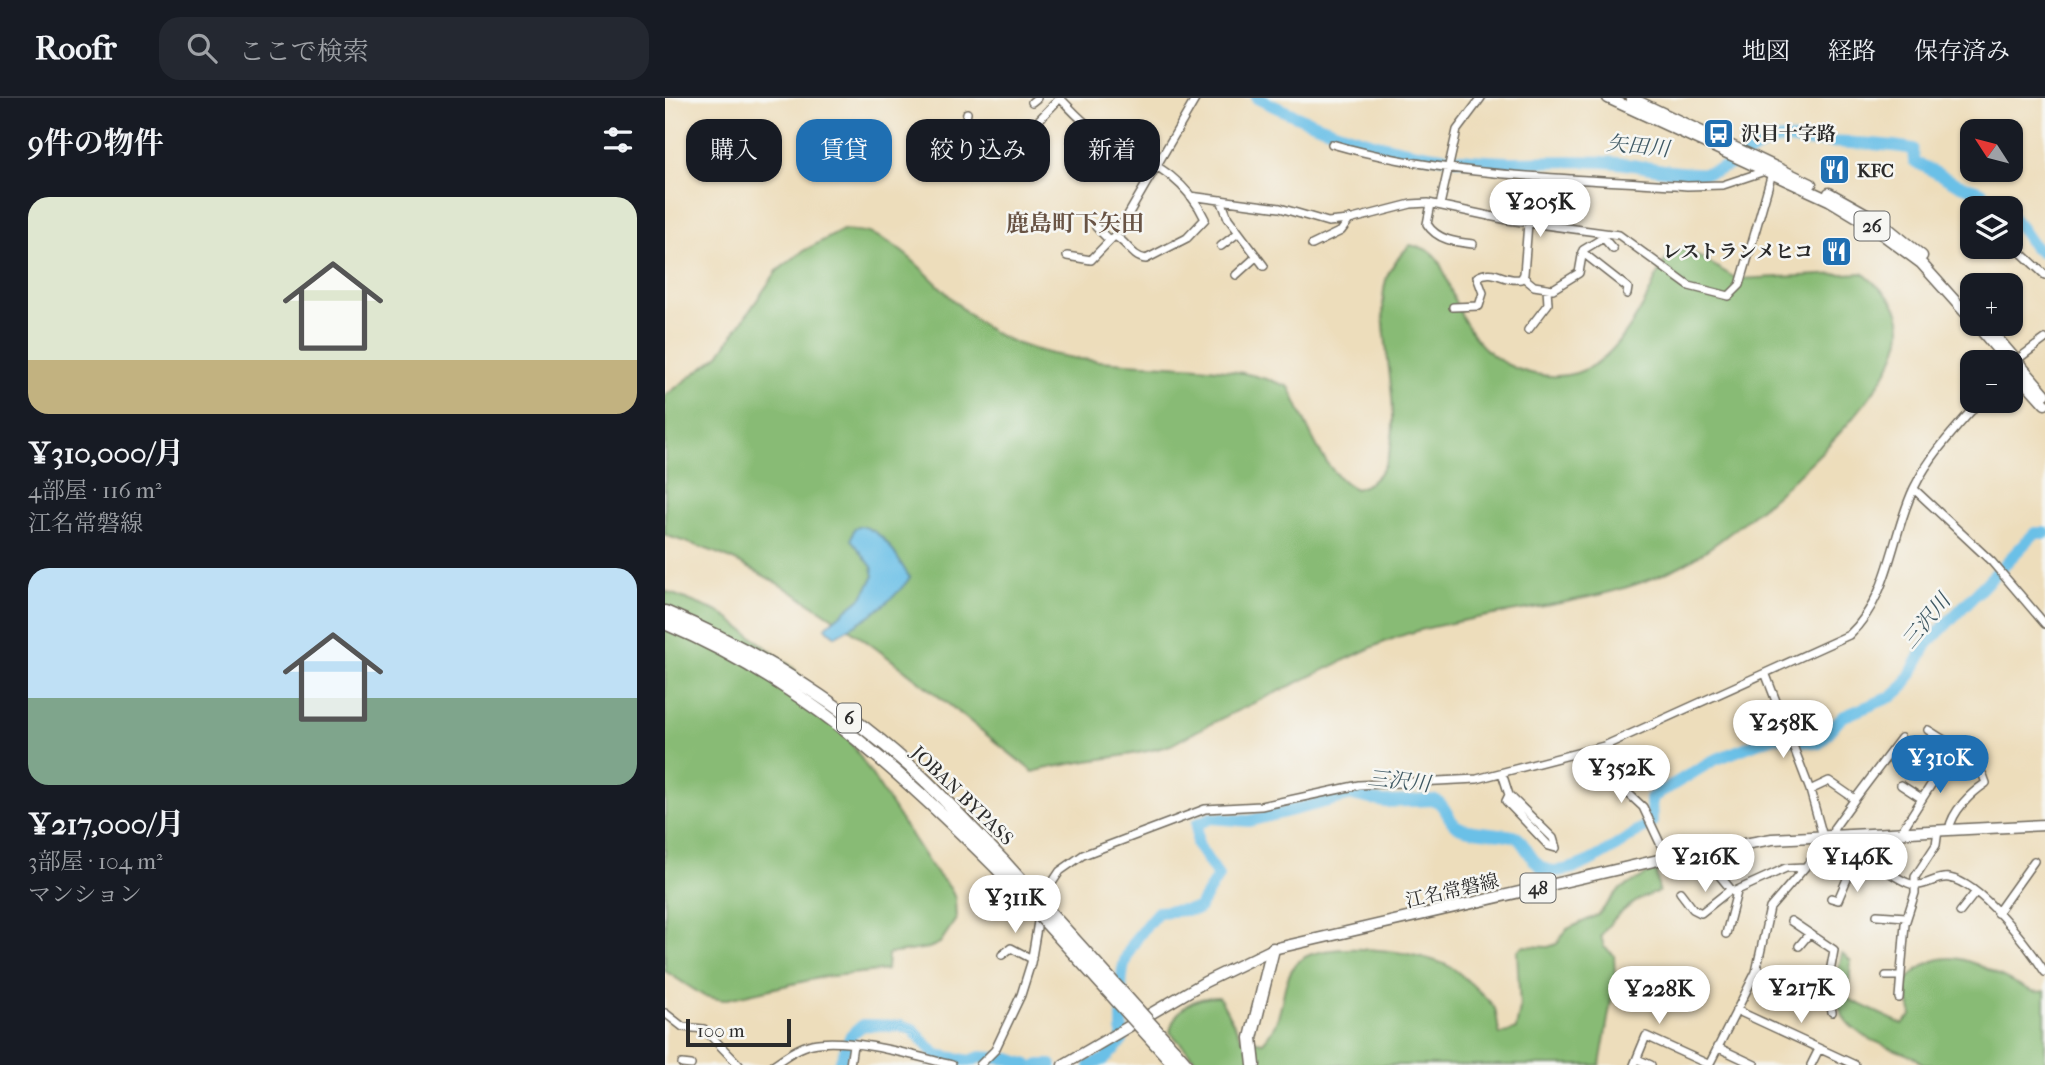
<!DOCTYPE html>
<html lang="ja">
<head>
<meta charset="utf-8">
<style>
  :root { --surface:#171b24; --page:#242831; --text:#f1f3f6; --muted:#9ea1a6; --line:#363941; --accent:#1f6fb2 }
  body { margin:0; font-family:"IM FELL French Canon","Noto Serif JP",serif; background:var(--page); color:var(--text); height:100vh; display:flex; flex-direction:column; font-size:26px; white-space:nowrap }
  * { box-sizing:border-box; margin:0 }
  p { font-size:23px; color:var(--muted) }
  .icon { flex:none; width:38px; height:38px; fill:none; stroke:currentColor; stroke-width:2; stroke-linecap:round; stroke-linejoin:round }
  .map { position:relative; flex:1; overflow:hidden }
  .side { display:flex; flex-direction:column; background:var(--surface); width:665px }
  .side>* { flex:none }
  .top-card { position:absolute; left:21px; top:21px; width:665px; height:63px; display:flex; gap:14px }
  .needle { width:46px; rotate:306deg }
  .tools { position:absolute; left:1295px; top:21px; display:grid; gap:14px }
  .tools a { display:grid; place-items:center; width:63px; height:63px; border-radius:14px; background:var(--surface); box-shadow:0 2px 5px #0004; font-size:35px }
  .scale { position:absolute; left:21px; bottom:18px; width:105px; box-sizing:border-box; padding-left:7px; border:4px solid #2b2b2b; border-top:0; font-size:19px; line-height:24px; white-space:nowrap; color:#2b2b2b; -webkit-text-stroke:5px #f6f6f2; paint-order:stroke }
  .price { position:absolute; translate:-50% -60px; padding:0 16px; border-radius:24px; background:#fff; color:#222; font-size:23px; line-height:46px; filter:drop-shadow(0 2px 4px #0008) }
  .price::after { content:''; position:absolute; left:50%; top:42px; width:21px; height:16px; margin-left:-10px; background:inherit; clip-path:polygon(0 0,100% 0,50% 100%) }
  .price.active { background:var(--accent); color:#fff }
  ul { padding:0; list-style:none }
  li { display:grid; align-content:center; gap:14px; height:371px; padding:0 28px }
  li span { display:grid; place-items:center; height:217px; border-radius:21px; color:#555 }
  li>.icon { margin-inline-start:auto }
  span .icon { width:126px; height:126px; fill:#fffc; stroke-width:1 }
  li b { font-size:30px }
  h2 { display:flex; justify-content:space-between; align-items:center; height:84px; padding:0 28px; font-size:30px }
  .chip { padding:0 24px; border-radius:21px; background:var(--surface); box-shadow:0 2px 5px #0004; font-size:24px; line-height:63px }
  .chip.active { background:var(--accent); color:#fff }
  header { display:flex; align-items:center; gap:42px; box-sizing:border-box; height:98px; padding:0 35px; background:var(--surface); border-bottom:2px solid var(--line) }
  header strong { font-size:33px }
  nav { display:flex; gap:38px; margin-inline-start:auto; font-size:24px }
  .search { width:490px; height:63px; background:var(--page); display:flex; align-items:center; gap:18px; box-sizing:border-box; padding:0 24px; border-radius:21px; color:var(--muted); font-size:26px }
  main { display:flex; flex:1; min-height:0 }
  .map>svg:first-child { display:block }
  .forest { fill:#88bb75; stroke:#5a7350; stroke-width:2 }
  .water { fill:#6ac0e7; stroke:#4a7689; stroke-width:2 }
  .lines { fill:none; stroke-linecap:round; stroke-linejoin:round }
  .river { stroke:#6ac0e7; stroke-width:12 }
  .minor-casing { stroke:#6f695d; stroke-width:10 }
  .primary-casing { stroke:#6f695d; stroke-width:13 }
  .trunk-casing { stroke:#6f695d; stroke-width:15 }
  .minor { stroke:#fff; stroke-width:7 }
  .primary { stroke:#fff; stroke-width:10 }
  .trunk { stroke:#fff; stroke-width:12 }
  .trunk-bridge-casing { stroke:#6f695d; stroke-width:15; stroke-linecap:butt }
  .trunk-bridge { stroke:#fff; stroke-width:12 }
  .labels { text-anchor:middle; stroke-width:5; stroke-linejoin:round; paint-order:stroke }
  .shield { fill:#f6f6f2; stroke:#686867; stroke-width:2 }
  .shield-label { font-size:18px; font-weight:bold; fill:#2b2b2b }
  .poi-label { font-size:19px; font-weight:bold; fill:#2b2b2b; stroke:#f6f6f2; text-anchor:start }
  .street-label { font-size:19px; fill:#2b2b2b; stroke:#f6f6f2 }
  .water-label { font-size:21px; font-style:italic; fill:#3e5863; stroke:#f6f6f2 }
  .quarter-label { font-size:23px; font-weight:bold; fill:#685344; stroke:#f6f6f2 }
</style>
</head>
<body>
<header>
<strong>Roofr</strong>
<div class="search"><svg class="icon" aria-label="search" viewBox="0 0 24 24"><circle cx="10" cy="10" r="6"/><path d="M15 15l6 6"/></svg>ここで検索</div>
<nav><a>地図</a><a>経路</a><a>保存済み</a></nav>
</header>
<main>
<section class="side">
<h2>9件の物件<svg class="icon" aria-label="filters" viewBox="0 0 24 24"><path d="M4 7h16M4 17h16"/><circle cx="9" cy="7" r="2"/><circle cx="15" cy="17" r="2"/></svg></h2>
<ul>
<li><span style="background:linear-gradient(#dfe7d0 75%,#c2b280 0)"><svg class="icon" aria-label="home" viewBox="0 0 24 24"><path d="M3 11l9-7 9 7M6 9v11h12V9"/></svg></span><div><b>¥310,000/月</b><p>4部屋 · 116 m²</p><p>江名常磐線</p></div></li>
<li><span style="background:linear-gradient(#bfe0f5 60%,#7fa58c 0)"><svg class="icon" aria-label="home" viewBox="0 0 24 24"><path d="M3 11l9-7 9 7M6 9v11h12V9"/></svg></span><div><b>¥217,000/月</b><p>3部屋 · 104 m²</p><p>マンション</p></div></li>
</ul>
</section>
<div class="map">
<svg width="1380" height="967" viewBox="0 0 1380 967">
  <rect width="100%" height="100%" fill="#f6f6f2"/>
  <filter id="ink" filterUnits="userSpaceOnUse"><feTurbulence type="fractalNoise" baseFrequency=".0143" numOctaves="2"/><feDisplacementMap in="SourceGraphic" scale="14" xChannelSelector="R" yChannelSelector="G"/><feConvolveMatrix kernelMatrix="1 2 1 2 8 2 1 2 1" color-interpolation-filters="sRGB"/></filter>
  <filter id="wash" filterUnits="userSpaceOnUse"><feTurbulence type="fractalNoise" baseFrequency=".00686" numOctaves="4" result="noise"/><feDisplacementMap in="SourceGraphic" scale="28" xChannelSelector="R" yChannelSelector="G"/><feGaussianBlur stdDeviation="1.57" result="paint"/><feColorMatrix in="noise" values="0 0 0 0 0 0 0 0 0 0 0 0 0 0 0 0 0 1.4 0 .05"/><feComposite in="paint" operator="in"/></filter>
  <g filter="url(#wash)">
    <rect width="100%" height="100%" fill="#edddbb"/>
    <path class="forest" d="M 178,132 C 186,133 196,133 204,135 C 251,150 288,214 333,237 C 425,284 532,250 624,289 C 640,321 658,377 691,391 C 763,370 705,236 721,182 C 725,169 735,157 745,147 C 754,149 762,150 769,157 C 777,165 781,180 785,190 C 797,225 815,256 850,270 C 919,297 954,254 983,198 C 993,178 995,157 1020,150 L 1072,181 L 1198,175 C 1215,191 1235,203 1236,229 C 1238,296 1075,436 1019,466 C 940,508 837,510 752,533 C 714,543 680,563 644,579 C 598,601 551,621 506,647 C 461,661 414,661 368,674 C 275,600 174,512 66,461 C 45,451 22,445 0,437 L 0,298 L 54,257 L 112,173 L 138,153 Z
      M 0,493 L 56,515 L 128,570 L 165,612 L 267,770 L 285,790 L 290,800 L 291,821 L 275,845 L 264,850 L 223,856 L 222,872 L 158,879 L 58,902 L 39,898 L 0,873 Z
      M 991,771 L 994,794 C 972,799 948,818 936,838 L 939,849 L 949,857 L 950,880 L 935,967 L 535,967 L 505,934 C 509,910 531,898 554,899 L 577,941 L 598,944 C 624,915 612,889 631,866 C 653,839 760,853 787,870 C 795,875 827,904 830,911 C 833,919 832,929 835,937 L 851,931 L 855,910 L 852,853 L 858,848 L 883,849 L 892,846 L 902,831 L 933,817 L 954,792 Z
      M 1177,855 L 1186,863 L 1183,901 L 1237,926 L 1247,917 L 1239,885 C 1277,841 1307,864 1350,885 C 1361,890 1368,896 1380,893 L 1380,967 L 1258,967 L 1251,960 C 1190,935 1159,931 1177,855 Z"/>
    <path class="water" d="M 196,428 C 222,434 232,461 245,480 C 224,507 200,522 170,538 L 160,529 L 197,499 L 209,478 L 207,469 L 186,441 L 189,431 Z"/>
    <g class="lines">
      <path class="river" d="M 592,0 C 675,41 750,62 843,64 C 875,64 907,62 939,64 C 970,65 1009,77 1039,75 C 1067,72 1084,50 1111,42 C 1120,39 1127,42 1137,43 C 1175,45 1210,44 1248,51 L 1249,63 L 1290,85 L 1317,94 L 1324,110
        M 1346,119 C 1359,129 1365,151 1380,156
        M 174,967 L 186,937 L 198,927 L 236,928 L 247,931 L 271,957 L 305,963 L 315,959 L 345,961 L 363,967
        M 374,967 L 386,967
        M 425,967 L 440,961 L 457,943 C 459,877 444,868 493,814 L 533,811 L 553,778 L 532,746 L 532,726 L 546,720 L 584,723 L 687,697 L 719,704 L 770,702 C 783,708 782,725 796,730 C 814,736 835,734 852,739 C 861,748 866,762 876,769 C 904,787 964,738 987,724 L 986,700 L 1047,663 L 1100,642 L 1111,638 L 1154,645 L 1177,619 L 1228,598 L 1239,588 L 1262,546 L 1370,435 L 1380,435"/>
    </g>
  </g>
  <g filter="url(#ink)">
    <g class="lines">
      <defs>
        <path id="minor" d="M 367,4 L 372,0
          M 291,30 L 309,44 L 327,45 L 372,24 L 395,0 C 405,10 415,22 427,30 C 469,58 517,71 540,121 L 522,140 L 481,161 C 466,159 462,143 449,138
          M 298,36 L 302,15
          M 406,42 L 415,49 L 430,31
          M 667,46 C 781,79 903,80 1022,88 L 1058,87 L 1100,73
          M 444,58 L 456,45
          M 525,98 L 615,110 L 663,124 L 684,122 L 746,106 L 763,105 L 843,122 L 954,137 L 1024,188 L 1064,198 L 1075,187 L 1107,75
          M 556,102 L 563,120 L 599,168
          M 766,106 L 762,126 C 772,142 790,144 808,146
          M 775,107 L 792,32 L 816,0
          M 431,129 L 444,142
          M 936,137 L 948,151
          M 1346,145 L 1380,177
          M 647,147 L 676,133 L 685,121
          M 556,148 L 573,135
          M 917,154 L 963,190 L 962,196
          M 402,158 L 426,162 L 453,134 L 531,0
          M 571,177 L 592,158
          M 858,179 L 869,188 L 888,191 L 914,175 L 918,152 L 938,140
          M 788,209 L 814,208 L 818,195 L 812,179 C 830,169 837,184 856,181 L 859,176 L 863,125
          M 863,232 L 883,206 L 882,191
          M 1349,264 L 1380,241
          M 1249,391 L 1327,464 L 1380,526
          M 1263,632 C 1283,645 1314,659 1321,685 C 1306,695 1287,713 1284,732
          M 922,653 L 927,662 L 978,709 L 1002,760
          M 1261,660 L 1276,670
          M 837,675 L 844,697 L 888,740 L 891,750 L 884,748 L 841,703 L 844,697
          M 1236,687 L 1256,700
          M 1145,692 L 1164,683 L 1190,701 L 1236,640
          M 1236,734 L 1290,649
          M 1183,736 L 1183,746 C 1203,758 1222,776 1243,785 C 1258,792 1269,778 1284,780 C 1316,785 1363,848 1380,874
          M 1168,737 L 1169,730 L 1190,701
          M 1045,752 L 1054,777 L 1068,794 L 1121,770 L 1139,769
          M 1015,794 L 1028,811 L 1036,815 L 1065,792
          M 1166,800 L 1173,802 L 1194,753
          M 1295,814 L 1310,795
          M 1332,815 L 1369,763
          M 1212,817 L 1241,819
          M 1126,823 L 1169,852 L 1162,891 L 1167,914
          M 1061,836 L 1072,794
          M 1134,848 L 1144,836
          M 337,857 L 346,850 L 367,861
          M 1092,871 L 1164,906
          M 1221,878 L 1234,878
          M 1234,900 L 1240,826 L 1250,795 L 1250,779 L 1271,747 L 1273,732
          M 1071,912 L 1190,967
          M 0,915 L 18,929 L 39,931 L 74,967
          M 1052,949 L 1090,967
          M 972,961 L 986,967
          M 17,966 L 26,967
          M 108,967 C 120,959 133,949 147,946 C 182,938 251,958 287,967
          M 185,967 L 188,947
          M 315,967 L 330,952 L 356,897 L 366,865 L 377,800 L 395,773 L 418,757 L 540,711 L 596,708 L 694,687 L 812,681 L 939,648 L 1184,537 C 1225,499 1226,438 1249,390 C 1265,357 1291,330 1315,303
          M 969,967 L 981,938 L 1045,967
          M 1044,967 L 1091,874 L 1105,810 L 1160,746 L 1145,692 L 1101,577
          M 1146,967 L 1154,951"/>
        <path id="primary" d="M 943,0 L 1164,102 L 1202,125 L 1256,165 L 1307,222
          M 966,0 L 1146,86
          M 1164,95 L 1214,123 L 1257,158
          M 1311,226 L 1343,264
          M 1320,226 L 1380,296
          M 1346,268 L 1380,306
          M 398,967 L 540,884 L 608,851 L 1002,760 L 1107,741 L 1380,727"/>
        <path id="trunk" d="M 0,514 C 95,554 187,612 262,684 C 288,710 314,738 339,764
          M 0,525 C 135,582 230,668 332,770
          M 508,951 L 522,967
          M 501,957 L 510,967
          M 589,967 L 586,940 L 608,851"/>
      </defs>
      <use href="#minor" class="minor-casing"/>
      <use href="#primary" class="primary-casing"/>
      <use href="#trunk" class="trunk-casing"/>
      <use href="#minor" class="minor"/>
      <use href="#primary" class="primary"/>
      <use href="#trunk" class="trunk"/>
      <defs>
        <path id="trunk-bridge" d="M 339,764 L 508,951
          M 332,770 L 501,957"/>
      </defs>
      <use href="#trunk-bridge" class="trunk-bridge-casing"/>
      <use href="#trunk-bridge" class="trunk-bridge"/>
    </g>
  </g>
  <defs>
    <symbol id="bus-square" viewBox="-11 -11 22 22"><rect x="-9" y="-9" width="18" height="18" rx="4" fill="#1f6fb2" stroke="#f6f6f2"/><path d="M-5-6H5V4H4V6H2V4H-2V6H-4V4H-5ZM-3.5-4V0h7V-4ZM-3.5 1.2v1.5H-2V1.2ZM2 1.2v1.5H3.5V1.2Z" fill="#fff"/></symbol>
    <symbol id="restaurant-square" viewBox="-11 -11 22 22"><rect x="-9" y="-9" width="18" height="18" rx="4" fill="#1f6fb2" stroke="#f6f6f2"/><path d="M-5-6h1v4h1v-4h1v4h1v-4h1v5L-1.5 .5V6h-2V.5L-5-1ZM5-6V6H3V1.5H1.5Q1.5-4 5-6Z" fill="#fff"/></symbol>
  </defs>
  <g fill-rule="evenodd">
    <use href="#bus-square" x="1036" y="18" width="35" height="35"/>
    <use href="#restaurant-square" x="1152" y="54" width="35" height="35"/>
    <use href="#restaurant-square" x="1154" y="136" width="35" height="35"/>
  </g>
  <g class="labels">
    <g class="shield">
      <rect x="1189.5" y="113.5" width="35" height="29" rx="5"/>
      <rect x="172" y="605.5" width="24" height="29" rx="5"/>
      <rect x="855.5" y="775.5" width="35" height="29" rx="5"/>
    </g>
    <g class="shield-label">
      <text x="1207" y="134">26</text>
      <text x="184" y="626">6</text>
      <text x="873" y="796">48</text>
    </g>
    <g class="poi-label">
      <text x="1076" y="42">沢目十字路</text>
      <text x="1192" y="79">KFC</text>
      <text x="1148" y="160" text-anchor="end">レストランメヒコ</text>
    </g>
    <g class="street-label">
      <text transform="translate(298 697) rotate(44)" y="7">JOBAN BYPASS</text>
      <text transform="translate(787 792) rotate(-13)" y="7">江名常磐線</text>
    </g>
    <g class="water-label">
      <text transform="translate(973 48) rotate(6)" y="7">矢田川</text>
      <text transform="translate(1261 523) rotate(-51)" y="7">三沢川</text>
      <text transform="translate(734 683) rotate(6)" y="7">三沢川</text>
    </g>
    <g class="quarter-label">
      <text x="410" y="133">鹿島町下矢田</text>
    </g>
  </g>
</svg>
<div class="tools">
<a><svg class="needle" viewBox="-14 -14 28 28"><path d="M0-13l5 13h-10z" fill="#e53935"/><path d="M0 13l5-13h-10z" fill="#9ea1a6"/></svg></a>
<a><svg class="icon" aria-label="layers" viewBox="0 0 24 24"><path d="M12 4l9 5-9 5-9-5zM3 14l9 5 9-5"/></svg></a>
<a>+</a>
<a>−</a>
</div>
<div class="scale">100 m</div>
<b class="price" style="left:875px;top:141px">¥205K</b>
<b class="price" style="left:1118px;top:662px">¥258K</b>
<b class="price active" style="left:1275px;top:697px">¥310K</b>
<b class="price" style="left:956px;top:707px">¥352K</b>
<b class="price" style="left:1040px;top:796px">¥216K</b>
<b class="price" style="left:1192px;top:796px">¥146K</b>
<b class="price" style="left:350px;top:837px">¥311K</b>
<b class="price" style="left:1136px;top:927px">¥217K</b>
<b class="price" style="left:994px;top:928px">¥228K</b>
<div class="top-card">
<a class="chip">購入</a>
<a class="chip active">賃貸</a>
<a class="chip">絞り込み</a>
<a class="chip">新着</a>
</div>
</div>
</main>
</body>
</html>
